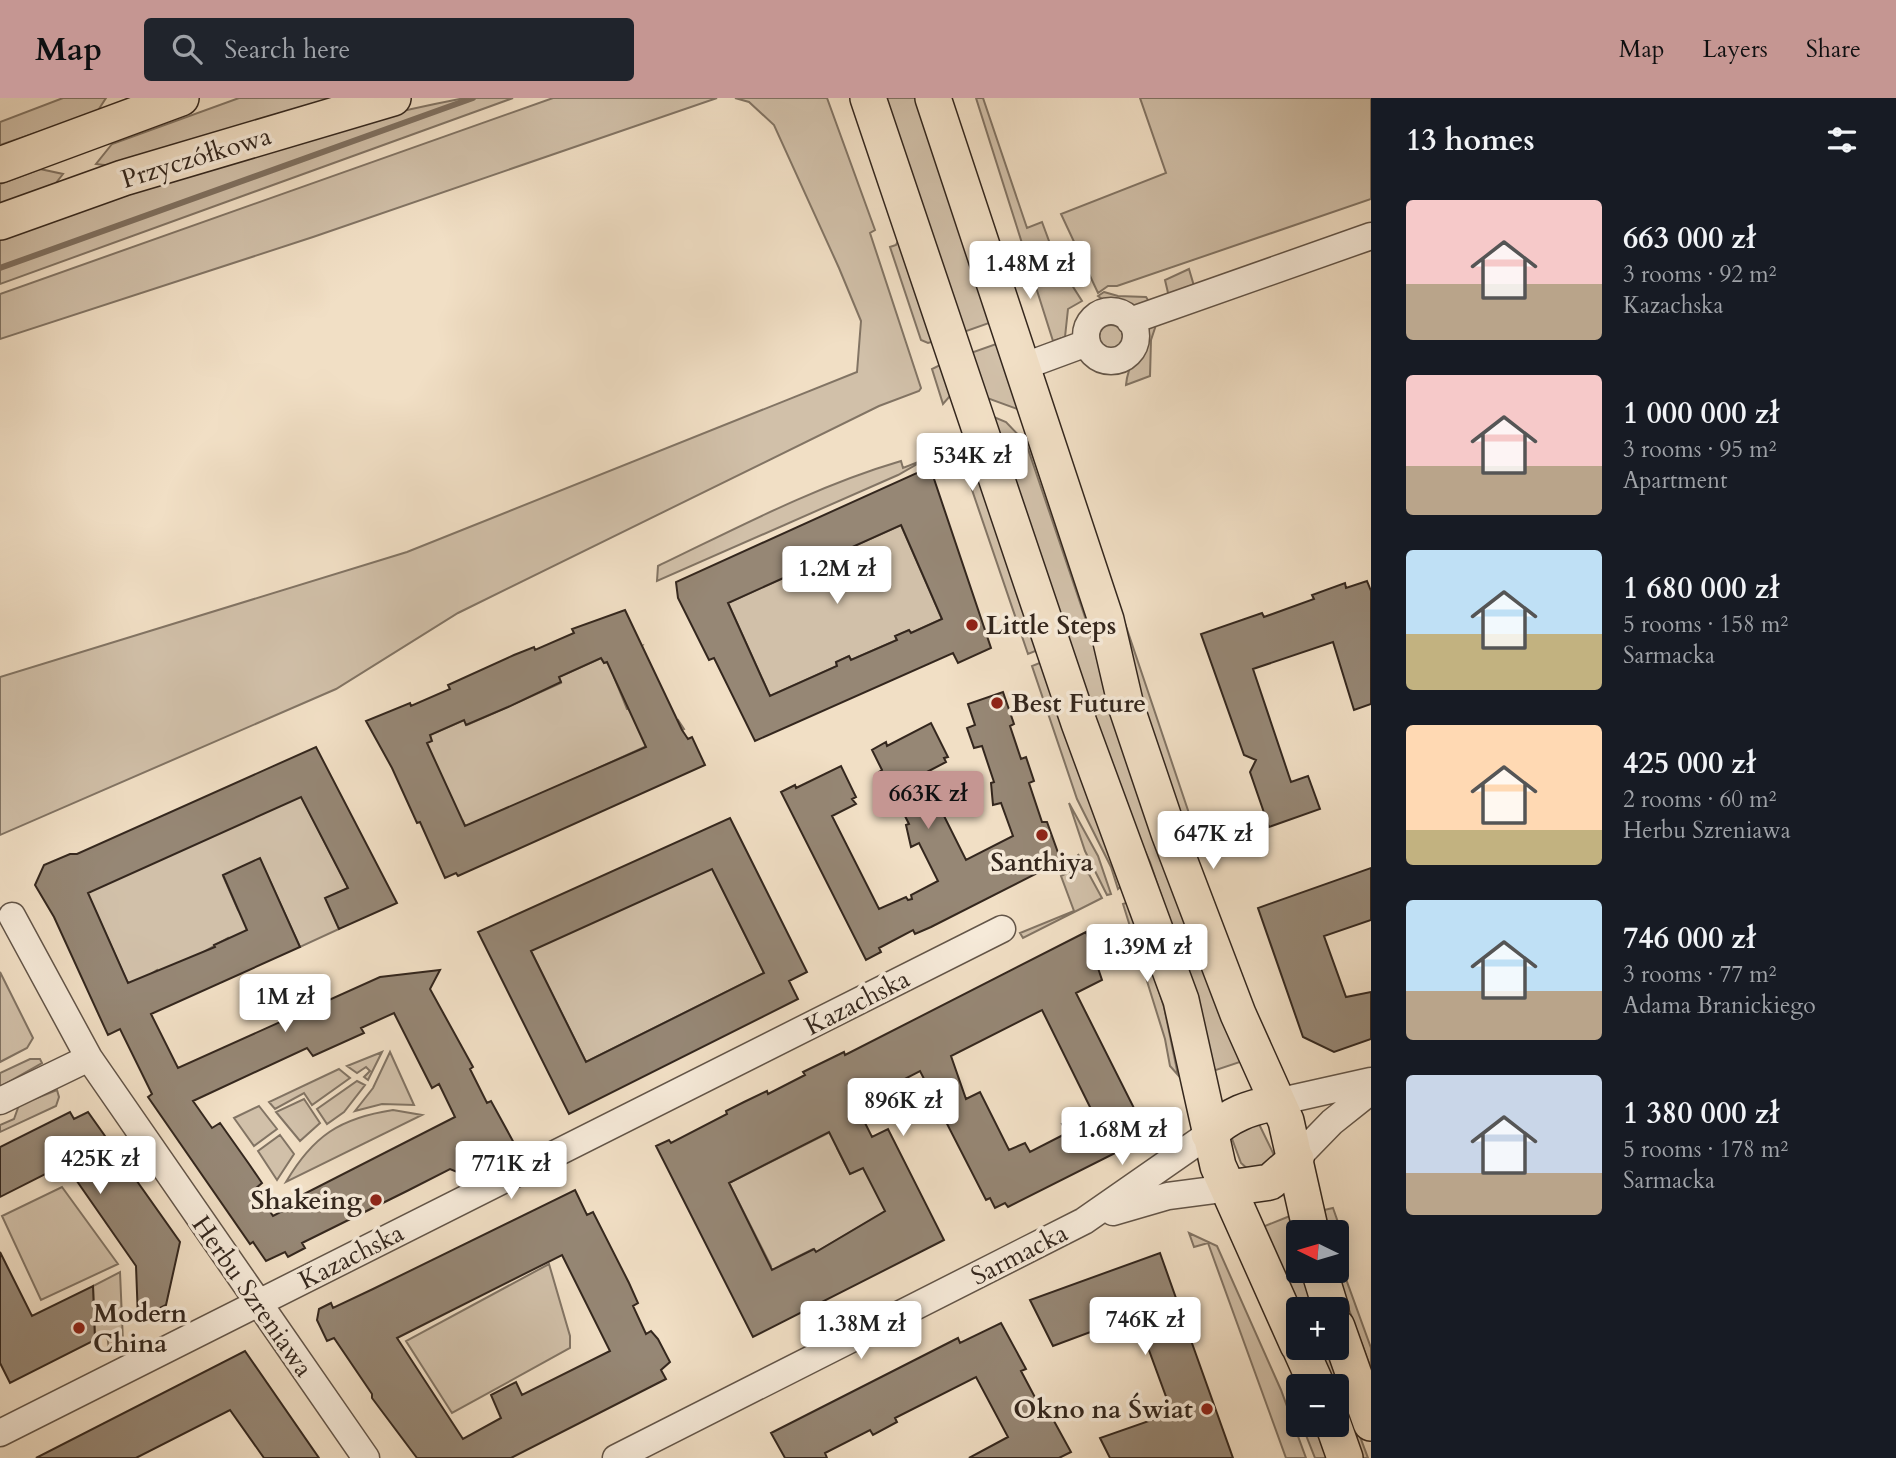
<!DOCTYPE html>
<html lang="en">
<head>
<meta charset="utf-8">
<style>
  :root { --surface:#171b24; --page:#20242c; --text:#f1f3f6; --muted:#9ea1a6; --accent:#c59692 }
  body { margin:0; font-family:Cardo,serif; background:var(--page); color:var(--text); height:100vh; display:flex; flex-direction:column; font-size:26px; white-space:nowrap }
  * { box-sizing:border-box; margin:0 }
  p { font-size:23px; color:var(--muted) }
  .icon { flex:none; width:38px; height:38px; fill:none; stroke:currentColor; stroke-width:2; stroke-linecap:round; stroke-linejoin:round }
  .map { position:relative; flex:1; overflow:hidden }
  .drawer { display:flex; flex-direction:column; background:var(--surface); width:525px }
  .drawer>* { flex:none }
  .needle { width:46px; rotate:275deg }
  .tools { position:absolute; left:1286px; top:1122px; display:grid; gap:14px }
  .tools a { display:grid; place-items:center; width:63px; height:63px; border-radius:7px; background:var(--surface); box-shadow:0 4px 18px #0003; font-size:35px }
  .price { position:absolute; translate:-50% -60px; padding:0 16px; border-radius:7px; background:#fff; color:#222; font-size:23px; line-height:46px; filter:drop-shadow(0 2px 4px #0008) }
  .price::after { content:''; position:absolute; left:50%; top:42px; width:21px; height:16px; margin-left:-10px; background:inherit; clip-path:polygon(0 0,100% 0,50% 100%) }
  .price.on { background:var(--accent); color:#111 }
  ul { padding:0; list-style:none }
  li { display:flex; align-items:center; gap:21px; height:175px; padding:0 35px }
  li span { display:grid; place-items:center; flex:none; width:196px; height:140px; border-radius:7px; color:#555 }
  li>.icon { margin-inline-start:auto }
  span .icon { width:84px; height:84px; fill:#fffc; stroke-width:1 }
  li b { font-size:30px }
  h2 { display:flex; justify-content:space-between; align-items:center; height:84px; padding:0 35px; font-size:30px }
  header { display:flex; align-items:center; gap:42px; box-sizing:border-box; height:98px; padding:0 35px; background:var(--accent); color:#111 }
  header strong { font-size:33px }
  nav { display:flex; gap:38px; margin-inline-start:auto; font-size:24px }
  .search { width:490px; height:63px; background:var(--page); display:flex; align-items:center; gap:18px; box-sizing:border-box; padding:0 24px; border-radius:7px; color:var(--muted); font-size:26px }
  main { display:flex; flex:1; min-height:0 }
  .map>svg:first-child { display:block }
  .green { fill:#d1c0a9; stroke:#827464; stroke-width:2 }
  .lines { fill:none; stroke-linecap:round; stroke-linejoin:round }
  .stream { stroke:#7f7060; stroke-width:6 }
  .building { fill:#968775; stroke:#34271e; stroke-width:2; fill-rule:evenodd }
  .minor-casing { stroke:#635548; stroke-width:29 }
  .major-casing { stroke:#34271e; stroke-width:38 }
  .minor { stroke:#f6ead9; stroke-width:26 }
  .major { stroke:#f1dfc5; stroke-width:35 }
  .poi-dot { fill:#8f2418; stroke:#f6ead9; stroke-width:2.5 }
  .labels { text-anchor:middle; stroke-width:7; stroke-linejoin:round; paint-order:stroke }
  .street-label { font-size:26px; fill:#34271e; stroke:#f6ead9 }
  .poi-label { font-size:26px; font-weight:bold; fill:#34271e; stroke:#f6ead9; text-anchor:start }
</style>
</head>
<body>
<header>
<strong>Map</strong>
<div class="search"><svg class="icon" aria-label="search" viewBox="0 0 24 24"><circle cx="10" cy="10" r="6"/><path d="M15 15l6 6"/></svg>Search here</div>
<nav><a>Map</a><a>Layers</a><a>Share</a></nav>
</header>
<main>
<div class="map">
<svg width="1371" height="1360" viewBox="0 0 1371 1360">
  <rect width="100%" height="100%" fill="#f1dfc5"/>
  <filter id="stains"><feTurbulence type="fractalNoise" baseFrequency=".00286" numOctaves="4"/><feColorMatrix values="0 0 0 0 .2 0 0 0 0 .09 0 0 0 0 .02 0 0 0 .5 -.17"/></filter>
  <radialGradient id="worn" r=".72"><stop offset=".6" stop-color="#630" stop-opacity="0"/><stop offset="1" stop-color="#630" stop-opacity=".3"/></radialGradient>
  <path class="green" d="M 63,0 L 106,0 L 97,14 L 0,47 L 0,24 Z
    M 239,0 L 332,0 L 120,69 L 96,66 L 112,46 Z
    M 465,0 L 513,0 L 0,186 L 0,139 C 151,84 306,30 465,0 Z
    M 553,0 L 717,0 L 313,139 L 0,241 L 0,196 Z
    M 735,0 L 827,0 L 875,132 L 870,135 L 921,290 L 919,293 L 879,308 L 458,515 L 336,591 L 0,737 L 0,579 L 407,454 L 857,274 L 861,223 L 839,170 L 774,27 L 749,4 Z
    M 878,0 L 916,0 L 992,224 L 958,236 Z
    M 976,0 L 983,0 L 1027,130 L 1042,124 L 1056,162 L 1082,203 L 1068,211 L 1065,239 L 1053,243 Z
    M 1140,0 L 1371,0 L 1371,101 L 1117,188 L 1108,188 L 1098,195 L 1061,116 L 1166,75 Z
    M 40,71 L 63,76 L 48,95 L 0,112 L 0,86 Z
    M 901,137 L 938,242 L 928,245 L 921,242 L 890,149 L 896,147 Z
    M 1189,171 L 1194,188 L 1169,199 L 1165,182 Z
    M 1104,194 L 1118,198 L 1146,199 L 1150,205 C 1133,211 1113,211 1098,198 Z
    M 1157,224 L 1151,242 L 1150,278 L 1126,287 C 1127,272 1144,229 1157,224 Z
    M1099 239a12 12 0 1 1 24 0a12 12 0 1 1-24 0Z
    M 999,245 L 1020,312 L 987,300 L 965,257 Z
    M 946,264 L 950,298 L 943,306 L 932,271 Z
    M 1042,279 L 1199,745 L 1194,751 L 1181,730 Z
    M 989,317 L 1006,324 L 1026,345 L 1166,758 L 1246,962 L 1213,973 L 1198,907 L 1150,764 L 1106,668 Z
    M 956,345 L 967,346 L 1038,552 L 1028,556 Z
    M 926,361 L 898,377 L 657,483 L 658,468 C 737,430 816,388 901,363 L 903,370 Z
    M 901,427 L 942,521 L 911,535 L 909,532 L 896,538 L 897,542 L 851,562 L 849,558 L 836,564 L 837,568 L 770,598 L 728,505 Z
    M 642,548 L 627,572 L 614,579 L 627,611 L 632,611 L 638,631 L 651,625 L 654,632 L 678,622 L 684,631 L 466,730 L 463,723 L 457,725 L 417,649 L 431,643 L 430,637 L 464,622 L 467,627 L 561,585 L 559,579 L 601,560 L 604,565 Z
    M 1042,564 L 1124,786 L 1118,791 L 1111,769 L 1077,701 L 1032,568 Z
    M 300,696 L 348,790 L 326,800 L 339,831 L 300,849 L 260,761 L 223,778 L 238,812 L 252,830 L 231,847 L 228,840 L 160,879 L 157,872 L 130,890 L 86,792 Z
    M 1069,705 L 1098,758 L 1111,796 L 1107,797 L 1085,753 Z
    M 705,756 L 764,875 L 758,878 L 759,882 L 752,881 L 586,964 L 529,849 Z
    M 1078,756 L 1102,800 L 1023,840 L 1020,835 L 1074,813 L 1061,778 L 1082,767 Z
    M 1126,805 L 1131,807 L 1164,909 L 1178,977 L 1170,968 L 1165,941 L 1123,806 Z
    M 0,874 L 33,940 L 27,950 L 0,964 Z
    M 382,954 L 368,982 L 364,979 L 370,973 L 366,969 L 357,975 L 347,968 Z
    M 390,954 L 414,1007 L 382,1006 L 355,1013 L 373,990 Z
    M 30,961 L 40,961 L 42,965 L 0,989 L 0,975 Z
    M 339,971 L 350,980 L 312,1007 L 304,995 L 275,1011 L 269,1004 Z
    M 357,983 L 365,987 L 344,1014 L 327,1026 L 317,1011 Z
    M 57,992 L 59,999 L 56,1008 L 0,1034 L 0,1027 L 14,1021 L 19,1007 Z
    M 304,1001 L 320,1025 L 300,1043 L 276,1014 Z
    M 259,1008 L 277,1031 L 254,1048 L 234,1020 Z
    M 393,1012 L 422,1017 L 286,1084 C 313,1038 340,1020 393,1012 Z
    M 854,1022 L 837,1050 L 850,1076 L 863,1070 L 888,1112 L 816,1154 L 813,1151 L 781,1167 L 782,1170 L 747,1181 L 771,1168 L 729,1085 Z
    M 1258,1024 L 1275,1059 L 1273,1064 L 1250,1073 L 1241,1065 L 1231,1038 Z
    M 280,1037 L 294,1056 L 277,1082 L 258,1053 Z
    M 62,1089 L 118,1166 L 41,1202 L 2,1118 Z
    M 1333,1110 L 1340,1130 L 1338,1159 L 1371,1250 L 1371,1271 L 1341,1190 L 1337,1172 L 1337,1134 L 1327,1134 L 1324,1112 Z
    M 1290,1118 L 1298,1172 L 1302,1173 L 1313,1211 L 1298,1211 L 1260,1130 Z
    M 1189,1135 L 1217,1148 L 1281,1292 L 1306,1360 L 1286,1360 L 1208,1145 L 1194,1149 Z
    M 549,1166 L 570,1238 L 570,1250 L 452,1315 L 406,1243 Z
    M 120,1174 L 123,1244 L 109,1252 L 107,1236 L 95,1242 L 93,1188 Z
    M 1312,1250 L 1327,1250 L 1368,1360 L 1357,1360 L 1337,1310 L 1337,1288 L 1329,1288 Z
    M 1302,1327 L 1318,1327 L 1331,1360 L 1315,1360 Z"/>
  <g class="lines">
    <path class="stream" d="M 0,170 L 473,0"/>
  </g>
  <path class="building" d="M 930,369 L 991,550 L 958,565 L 953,555 L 755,643 L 714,560 L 709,562 L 678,500 L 676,484 ZM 901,427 L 942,521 L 911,535 L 909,532 L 895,538 L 897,542 L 851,562 L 849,558 L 836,564 L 837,568 L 770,598 L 728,505 Z
    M 1367,483 L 1371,493 L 1371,606 L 1354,612 L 1333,544 L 1253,571 L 1291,684 L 1308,678 L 1320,711 L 1269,729 L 1250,674 L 1256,662 L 1244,657 L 1201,536 L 1262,515 L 1264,519 L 1314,501 L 1312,497 L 1345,485 L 1346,490 Z
    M 625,512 L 682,632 L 688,641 L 692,639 L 705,667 L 458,778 L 456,775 L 445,780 L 420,724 L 417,725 L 392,670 L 366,623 L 410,605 L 411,608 L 450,591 L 448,587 L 514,557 L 534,549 L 535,552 L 574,535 L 572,531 ZM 601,560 L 604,565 L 607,564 L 646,649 L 465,728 L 427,645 L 432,643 L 430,637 L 464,622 L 466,627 L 508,609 L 561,584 L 559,579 Z
    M 1003,594 L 1014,626 L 1010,628 L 1021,661 L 1026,659 L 1034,683 L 1029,685 L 1042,724 L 1047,724 L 1061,763 L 931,829 L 915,836 L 913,832 L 879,850 L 881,854 L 866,862 L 781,694 L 795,687 L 796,690 L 841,668 L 856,699 L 852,701 L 856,706 L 832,718 L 879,811 L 906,799 L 908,802 L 912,801 L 911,797 L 938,783 L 919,745 L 911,749 L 906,727 L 909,726 L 892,692 L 884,695 L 879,674 L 882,672 L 872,652 L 886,644 L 887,648 L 931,625 L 948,659 L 944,660 L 946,664 L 923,676 L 966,762 L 1013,738 L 1001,705 L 993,707 L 991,685 L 994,684 L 982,648 L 974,650 L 967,630 L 975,627 L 968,606 Z
    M 316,649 L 397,805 L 339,831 L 325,800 L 348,790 L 301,699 L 88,795 L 128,885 L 215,849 L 214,847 L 247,832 L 223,777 L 260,760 L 300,849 L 151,916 L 178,970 L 380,879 L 440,872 L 430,891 L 473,969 L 470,971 L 487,1005 L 491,1003 L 514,1045 L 457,1074 L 450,1071 L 407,1093 L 302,1145 L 305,1150 L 288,1159 L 285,1154 L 266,1163 L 253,1144 L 250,1146 L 148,999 L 152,996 L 120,931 L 108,937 L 54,819 L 35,787 L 44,767 L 70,756 L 77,756 ZM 394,915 L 432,990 L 439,986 L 455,1019 L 302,1097 L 304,1102 L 273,1118 L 255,1091 L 262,1085 L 249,1066 L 220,1025 L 212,1030 L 193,1003 L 307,950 L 313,958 L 364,935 L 361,930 Z
    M 730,720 L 807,874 L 789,883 L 798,901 L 569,1016 L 478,834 ZM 712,771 L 764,875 L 586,964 L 531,853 Z
    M 1371,770 L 1371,822 L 1324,838 L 1346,899 L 1371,894 L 1371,941 L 1334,954 L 1303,939 L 1258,810 Z
    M 1086,834 L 1102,882 L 1076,895 L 1142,1026 L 1135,1045 L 1008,1109 L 1005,1105 L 995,1110 L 990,1100 L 986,1102 L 920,973 L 893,987 L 895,989 L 857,1009 L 872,1039 L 888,1031 L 944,1142 L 753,1239 L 656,1048 L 669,1042 L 671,1045 L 727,1016 L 726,1013 L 744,1004 L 767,993 L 768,996 L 805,977 L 803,974 L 844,954 L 845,957 ZM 1042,912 L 1091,1011 L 1062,1026 L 1067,1035 L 1030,1054 L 1025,1045 L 1009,1052 L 980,994 L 966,1001 L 951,958 ZM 829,1034 L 850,1076 L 863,1070 L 885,1113 L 816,1154 L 814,1151 L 772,1172 L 729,1085 Z
    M 70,1014 L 74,1021 L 88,1014 L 180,1144 L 166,1207 L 138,1221 L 136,1168 L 65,1066 L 0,1099 L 0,1049 Z
    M 575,1092 L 587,1117 L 593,1114 L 629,1185 L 638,1205 L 633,1208 L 646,1236 L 651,1233 L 658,1241 L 670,1264 L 661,1272 L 666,1281 L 511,1360 L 417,1360 L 372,1300 L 372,1296 L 334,1240 L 327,1243 L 317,1222 L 319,1211 L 331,1205 L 333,1210 L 373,1191 ZM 562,1157 L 610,1253 L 522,1297 L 516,1284 L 491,1297 L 501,1320 L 463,1341 L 397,1240 Z
    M 0,1154 L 32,1218 L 93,1188 L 95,1242 L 10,1285 L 0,1265 Z
    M 1160,1155 L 1193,1248 L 1233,1360 L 1110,1360 L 1100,1340 L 1172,1315 L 1136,1217 L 1053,1248 L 1030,1202 Z
    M 1001,1225 L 1026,1271 L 1021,1273 L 1038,1305 L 1043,1303 L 1071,1354 L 1059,1360 L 969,1360 L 1008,1339 L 976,1279 L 895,1320 L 897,1324 L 873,1337 L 870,1332 L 825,1355 L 827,1360 L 785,1360 L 771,1335 L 958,1240 L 960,1245 Z
    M 245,1253 L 319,1360 L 264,1360 L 230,1312 L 136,1360 L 36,1360 Z"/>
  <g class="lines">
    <defs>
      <path id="minor" d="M1086 238a25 25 0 1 1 50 0a25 25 0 1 1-50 0Z
        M 1130,223 L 1371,138
        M 1022,269 L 1087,245
        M 12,818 L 89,960 L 366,1360
        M 0,1003 L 89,960
        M 1277,1004 L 1371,983
        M 1296,1061 L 1332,1024 L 1371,993
        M 1113,1114 L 1168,1098 L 1229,1090
        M 0,1335 L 1002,831
        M 616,1360 L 1084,1123 L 1209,1036"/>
      <path id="major" d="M 868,0 L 1079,625 L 1181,902 L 1218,1068 L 1298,1247
        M 933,0 L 1106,522 L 1126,608 L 1169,735 L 1238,916 L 1286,1023 L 1311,1134
        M 0,67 L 181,0
        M 0,124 L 123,80 L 393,0
        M 1209,1036 C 1230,1016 1249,1010 1277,1004
        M 1229,1090 L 1270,1084 L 1296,1061
        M 1319,1172 L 1331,1211
        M 1337,1229 L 1371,1325
        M 1300,1250 L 1317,1288
        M 1333,1326 L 1345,1360"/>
    </defs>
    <use href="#minor" class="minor-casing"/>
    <use href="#major" class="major-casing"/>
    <use href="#minor" class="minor"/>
    <use href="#major" class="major"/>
  </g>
  <g class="poi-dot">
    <circle cx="972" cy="527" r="7"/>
    <circle cx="997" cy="605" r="7"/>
    <circle cx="1042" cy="737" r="7"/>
    <circle cx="376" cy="1102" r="7"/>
    <circle cx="79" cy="1230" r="7"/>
    <circle cx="1207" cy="1311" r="7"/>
  </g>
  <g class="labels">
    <g class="street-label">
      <text transform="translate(196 59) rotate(-17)" y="9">Przyczółkowa</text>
      <text transform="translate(857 904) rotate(-27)" y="9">Kazachska</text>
      <text transform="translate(1019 1156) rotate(-27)" y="9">Sarmacka</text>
      <text transform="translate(351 1158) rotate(-27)" y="9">Kazachska</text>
      <text transform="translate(253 1198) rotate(55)" y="9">Herbu Szreniawa</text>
    </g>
    <g class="poi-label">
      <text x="986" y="536">Little Steps</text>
      <text x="1011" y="614">Best Future</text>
      <text x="1042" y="773" text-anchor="middle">Santhiya</text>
      <text x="362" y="1111" text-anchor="end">Shakeing</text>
      <text x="93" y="1224">Modern<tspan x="93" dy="30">China</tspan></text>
      <text x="1193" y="1320" text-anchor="end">Okno na Świat</text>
    </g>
  </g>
  <rect width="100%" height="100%" filter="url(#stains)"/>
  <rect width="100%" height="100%" fill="url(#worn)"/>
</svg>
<div class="tools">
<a><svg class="needle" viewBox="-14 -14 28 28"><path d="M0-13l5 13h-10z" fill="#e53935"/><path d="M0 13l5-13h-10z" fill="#9ea1a6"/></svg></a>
<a>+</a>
<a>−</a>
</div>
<b class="price" style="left:1030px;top:203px">1.48M zł</b>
<b class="price" style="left:972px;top:395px">534K zł</b>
<b class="price" style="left:837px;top:508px">1.2M zł</b>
<b class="price on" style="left:928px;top:733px">663K zł</b>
<b class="price" style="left:1213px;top:773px">647K zł</b>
<b class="price" style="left:1147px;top:886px">1.39M zł</b>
<b class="price" style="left:285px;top:936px">1M zł</b>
<b class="price" style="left:903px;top:1040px">896K zł</b>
<b class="price" style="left:1122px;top:1069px">1.68M zł</b>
<b class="price" style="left:100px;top:1098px">425K zł</b>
<b class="price" style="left:511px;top:1103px">771K zł</b>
<b class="price" style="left:1145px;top:1259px">746K zł</b>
<b class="price" style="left:861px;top:1263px">1.38M zł</b>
</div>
<section class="drawer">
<h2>13 homes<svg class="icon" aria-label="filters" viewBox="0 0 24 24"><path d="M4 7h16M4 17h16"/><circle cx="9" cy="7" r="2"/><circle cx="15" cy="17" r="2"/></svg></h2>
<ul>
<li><span style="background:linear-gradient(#f6c9c9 60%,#b9a48a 0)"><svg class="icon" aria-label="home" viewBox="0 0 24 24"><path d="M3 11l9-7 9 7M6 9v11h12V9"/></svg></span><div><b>663 000 zł</b><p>3 rooms · 92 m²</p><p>Kazachska</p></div></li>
<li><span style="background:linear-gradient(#f6c9c9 65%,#b9a48a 0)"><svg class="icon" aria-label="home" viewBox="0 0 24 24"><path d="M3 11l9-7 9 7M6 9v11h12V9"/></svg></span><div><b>1 000 000 zł</b><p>3 rooms · 95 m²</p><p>Apartment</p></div></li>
<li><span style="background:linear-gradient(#bfe0f5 60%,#c2b280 0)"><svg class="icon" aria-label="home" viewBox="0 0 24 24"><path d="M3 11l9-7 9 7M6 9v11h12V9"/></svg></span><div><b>1 680 000 zł</b><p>5 rooms · 158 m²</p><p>Sarmacka</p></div></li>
<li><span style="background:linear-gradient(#ffd9b3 75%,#c2b280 0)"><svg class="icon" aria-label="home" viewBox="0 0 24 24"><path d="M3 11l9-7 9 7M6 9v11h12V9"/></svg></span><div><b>425 000 zł</b><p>2 rooms · 60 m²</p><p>Herbu Szreniawa</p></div></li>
<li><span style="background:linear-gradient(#bfe0f5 65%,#b9a48a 0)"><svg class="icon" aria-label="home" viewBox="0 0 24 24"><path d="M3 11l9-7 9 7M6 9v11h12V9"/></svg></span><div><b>746 000 zł</b><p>3 rooms · 77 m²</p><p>Adama Branickiego</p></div></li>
<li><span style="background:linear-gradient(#c9d6e8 70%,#b9a48a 0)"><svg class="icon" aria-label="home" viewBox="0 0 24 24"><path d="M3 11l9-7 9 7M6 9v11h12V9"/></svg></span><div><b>1 380 000 zł</b><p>5 rooms · 178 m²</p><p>Sarmacka</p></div></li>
</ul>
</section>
</main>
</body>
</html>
